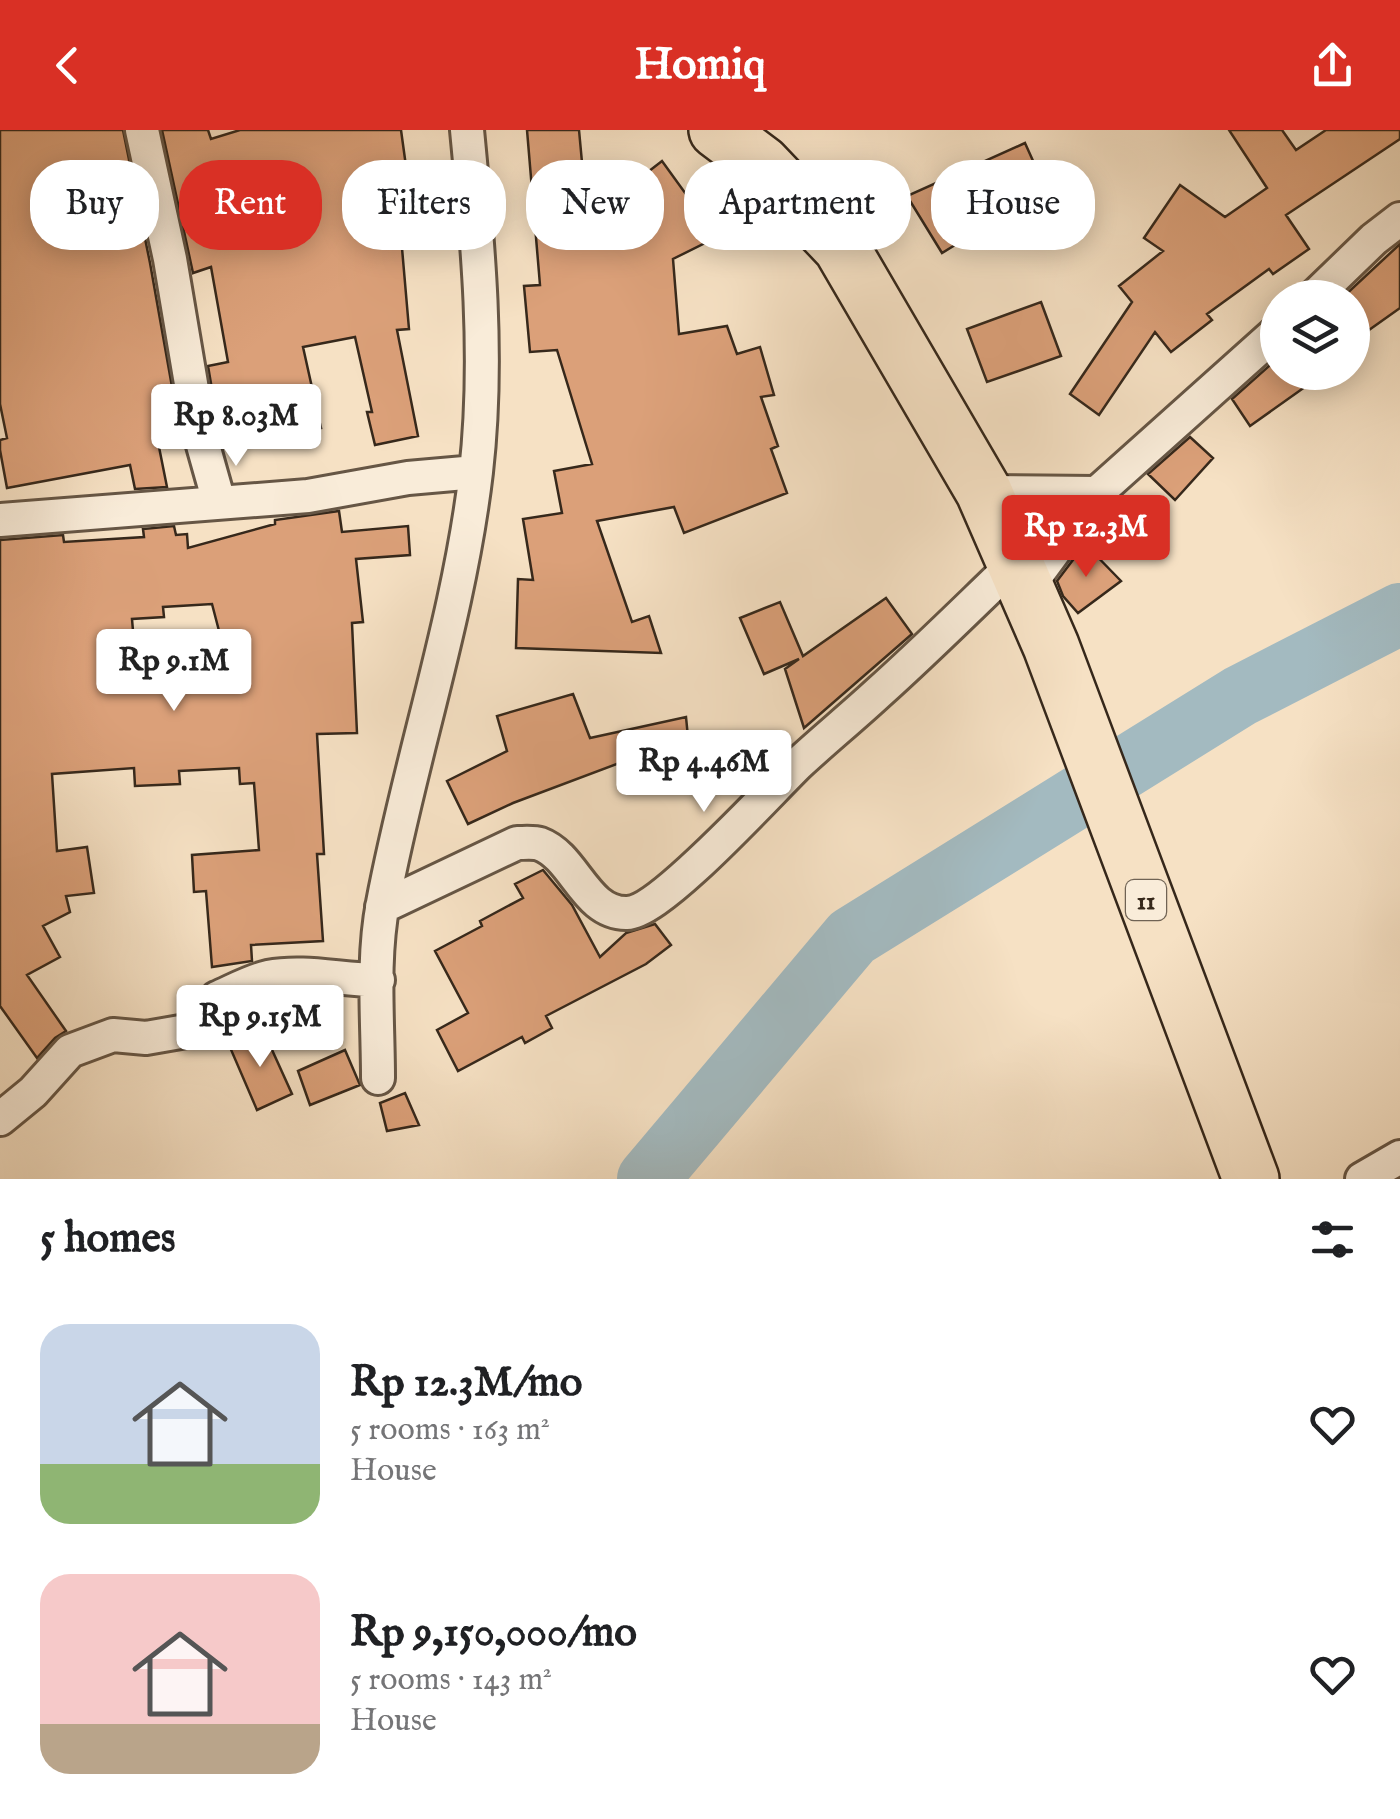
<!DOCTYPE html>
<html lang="en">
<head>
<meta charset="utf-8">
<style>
  :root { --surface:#fff; --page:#f6f6f6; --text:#202124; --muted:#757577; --accent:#d93025 }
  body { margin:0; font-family:"IM FELL English",serif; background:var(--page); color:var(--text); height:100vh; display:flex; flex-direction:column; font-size:38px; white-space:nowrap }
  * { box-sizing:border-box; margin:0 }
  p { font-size:32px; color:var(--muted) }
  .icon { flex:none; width:55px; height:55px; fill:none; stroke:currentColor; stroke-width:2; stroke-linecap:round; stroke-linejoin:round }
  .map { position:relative; height:1049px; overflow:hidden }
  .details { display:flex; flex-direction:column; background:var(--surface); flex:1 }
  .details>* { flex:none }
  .guide { position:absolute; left:30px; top:30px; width:1340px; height:90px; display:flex; gap:20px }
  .tools { position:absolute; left:1260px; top:150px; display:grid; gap:20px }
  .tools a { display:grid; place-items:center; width:110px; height:110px; border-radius:50%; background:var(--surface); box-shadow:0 5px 25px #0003; font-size:50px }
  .price { position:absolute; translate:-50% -85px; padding:0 22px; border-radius:10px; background:#fff; color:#222; font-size:32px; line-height:65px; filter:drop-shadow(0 2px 5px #0008) }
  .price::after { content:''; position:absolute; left:50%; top:60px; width:30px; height:22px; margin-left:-15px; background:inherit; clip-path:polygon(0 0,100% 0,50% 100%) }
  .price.active { background:var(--accent); color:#fff }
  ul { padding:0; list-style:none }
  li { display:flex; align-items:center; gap:30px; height:250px; padding:0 40px }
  li span { display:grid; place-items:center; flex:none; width:280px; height:200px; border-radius:30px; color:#555 }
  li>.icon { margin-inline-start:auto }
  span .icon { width:120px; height:120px; fill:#fffc; stroke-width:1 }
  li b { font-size:42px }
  h2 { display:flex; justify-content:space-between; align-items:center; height:120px; padding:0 40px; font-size:42px }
  .tag { padding:0 35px; border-radius:40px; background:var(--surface); box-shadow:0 5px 25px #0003; font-size:35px; line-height:90px }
  .tag.active { background:var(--accent); color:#fff }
  header { display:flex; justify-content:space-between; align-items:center; height:130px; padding:0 40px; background:var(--accent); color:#fff; font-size:45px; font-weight:700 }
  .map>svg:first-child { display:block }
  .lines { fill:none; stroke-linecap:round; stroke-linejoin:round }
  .river { stroke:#a3bac0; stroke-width:62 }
  .building { fill:#dba079; stroke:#36281b; stroke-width:2.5; fill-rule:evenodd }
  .street-casing { stroke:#665645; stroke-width:38 }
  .highway-casing { stroke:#36281b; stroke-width:60 }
  .street { stroke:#f9ecd9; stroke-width:32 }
  .highway { stroke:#f6e1c4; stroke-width:55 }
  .labels { text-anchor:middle; stroke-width:9; stroke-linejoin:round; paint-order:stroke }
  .shield { fill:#f9ecd9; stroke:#706354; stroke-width:2.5 }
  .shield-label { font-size:25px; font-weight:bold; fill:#36281b }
</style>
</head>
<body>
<header><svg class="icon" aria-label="back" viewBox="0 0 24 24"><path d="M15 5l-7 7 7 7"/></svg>Homiq<svg class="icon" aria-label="share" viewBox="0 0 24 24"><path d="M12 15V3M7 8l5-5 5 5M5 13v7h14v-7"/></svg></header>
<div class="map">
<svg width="1400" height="1049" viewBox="0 0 1400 1049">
  <rect width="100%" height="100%" fill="#f6e1c4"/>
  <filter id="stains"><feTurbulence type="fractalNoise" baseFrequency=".002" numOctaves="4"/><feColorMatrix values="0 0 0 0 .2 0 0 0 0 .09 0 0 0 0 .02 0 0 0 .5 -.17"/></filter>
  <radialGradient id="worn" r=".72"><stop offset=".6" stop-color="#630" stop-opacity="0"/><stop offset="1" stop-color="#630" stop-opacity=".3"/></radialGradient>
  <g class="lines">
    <path class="river" d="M 648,1049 L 852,807 L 1240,566 L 1400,484"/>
  </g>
  <path class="building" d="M 0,0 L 123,0 L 150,133 L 182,313 L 159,317 L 167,357 L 135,359 L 130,335 L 7,358 L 0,320 L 0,310 L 7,308 L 0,274 Z
    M 162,0 L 208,0 L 211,9 L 240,0 L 401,0 L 417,116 L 402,118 L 409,199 L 397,200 L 418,306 L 375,315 L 367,282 L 372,282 L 355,207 L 303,217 L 321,298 L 275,308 L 266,266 L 215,277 L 208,236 L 228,232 L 211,137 L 193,143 Z
    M 527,0 L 579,0 L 584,54 L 588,56 L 635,52 L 662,31 L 717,107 L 673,129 L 679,204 L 727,196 L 737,224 L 760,217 L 774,265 L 761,267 L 778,316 L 771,319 L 787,363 L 684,403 L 674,377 L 597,391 L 632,492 L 649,486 L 661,523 L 516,518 L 518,449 L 533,450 L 523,389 L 562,383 L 554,341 L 592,334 L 557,220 L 530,222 L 524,156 L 540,155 Z
    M 1229,0 L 1282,0 L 1296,20 L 1326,0 L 1400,0 L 1400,9 L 1286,85 L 1309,119 L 1273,144 L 1269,139 L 1207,184 L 1212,190 L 1171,222 L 1155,202 L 1099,285 L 1070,264 L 1132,172 L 1119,156 L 1163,121 L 1144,108 L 1180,55 L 1225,87 L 1267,58 Z
    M 1025,13 L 1060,91 L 1018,109 L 1007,83 L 942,123 L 907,66 Z
    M 1400,114 L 1400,178 L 1352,212 L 1352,169 L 1355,168 L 1342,168 Z
    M 1041,172 L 1061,226 L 987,252 L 967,199 Z
    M 1278,228 L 1278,242 L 1326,242 L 1250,296 L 1232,269 Z
    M 1190,307 L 1213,328 L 1175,370 L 1148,344 Z
    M 339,381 L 342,402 L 408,396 L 410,425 L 356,429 L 363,492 L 352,493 L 357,603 L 317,604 L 324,724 L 317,724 L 323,811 L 251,815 L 252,831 L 212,837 L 206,761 L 194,762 L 192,725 L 259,720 L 254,653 L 240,654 L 239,638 L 179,641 L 180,654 L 135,656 L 134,638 L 52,644 L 57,721 L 87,717 L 94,763 L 66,766 L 70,782 L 43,796 L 60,827 L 27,845 L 66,901 L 55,908 L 37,928 L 0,876 L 0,410 L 63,405 L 64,412 L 144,407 L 143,399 L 174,396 L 176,405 L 187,404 L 188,418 L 275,394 L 275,390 ZM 212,474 L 229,539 L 198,541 L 199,556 L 138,560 L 132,489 L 164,487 L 163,477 Z
    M 1085,414 L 1121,451 L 1078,483 L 1063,466 L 1057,451 Z
    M 886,468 L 912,504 L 804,598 L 785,539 L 799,529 L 764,544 L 740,488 L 780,472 L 803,526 Z
    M 573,564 L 590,608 L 686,587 L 690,628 L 632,641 L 630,629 L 513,673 L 468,694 L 447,651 L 507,621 L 497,586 Z
    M 543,740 L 572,775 L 600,827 L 626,803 L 655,794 L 671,815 L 646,834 L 546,886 L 552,898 L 525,913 L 522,907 L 458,941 L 437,900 L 468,883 L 435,821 L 482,796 L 480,791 L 523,768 L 515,754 Z
    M 263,900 L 292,964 L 257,980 L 229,915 Z
    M 345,920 L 360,955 L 310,975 L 298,941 Z
    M 405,963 L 419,995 L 387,1001 L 380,973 Z"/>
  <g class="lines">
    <defs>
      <path id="street" d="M 142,0 L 170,129 L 199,301 L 219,372
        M 1313,168 L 1374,109 L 1400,89
        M 984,362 L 1097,363
        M 0,390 L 308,366 L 408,348 L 476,342
        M 1027,458 L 1097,363 L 1278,201
        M 382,777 L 517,713 C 524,713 534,712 540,714 C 575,727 585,784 627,783 C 661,782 769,662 798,634 C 824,610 852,587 878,563 C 925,521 970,476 1016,432
        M 378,948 C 378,891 372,830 383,773 C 410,629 459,488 476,342 C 489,229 478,113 467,0
        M 0,989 L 33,962 L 70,921 L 113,905 L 146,908 L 215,896 L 217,868 C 233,861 251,851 268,847 C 305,840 341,850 378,850
        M 1362,1049 L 1400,1027"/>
      <path id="highway" d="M 717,0 L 762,34 L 841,117 L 984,362 L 1051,516 L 1251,1049"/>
    </defs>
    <use href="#street" class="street-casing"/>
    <use href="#highway" class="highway-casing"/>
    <use href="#street" class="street"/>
    <use href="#highway" class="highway"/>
  </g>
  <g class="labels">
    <rect class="shield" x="1126" y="750" width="40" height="40" rx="8"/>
    <g class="shield-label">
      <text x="1146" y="779">11</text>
    </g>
  </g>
  <rect width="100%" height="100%" filter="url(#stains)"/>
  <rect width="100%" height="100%" fill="url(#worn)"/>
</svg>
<div class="tools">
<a><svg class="icon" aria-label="layers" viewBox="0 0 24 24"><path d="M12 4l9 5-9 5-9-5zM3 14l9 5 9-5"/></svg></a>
</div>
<b class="price" style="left:236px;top:339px">Rp 8.03M</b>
<b class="price active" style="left:1086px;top:450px">Rp 12.3M</b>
<b class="price" style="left:174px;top:584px">Rp 9.1M</b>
<b class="price" style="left:704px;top:685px">Rp 4.46M</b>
<b class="price" style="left:260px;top:940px">Rp 9.15M</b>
<div class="guide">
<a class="tag">Buy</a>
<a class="tag active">Rent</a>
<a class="tag">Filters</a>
<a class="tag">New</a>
<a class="tag">Apartment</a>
<a class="tag">House</a>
</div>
</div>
<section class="details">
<h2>5 homes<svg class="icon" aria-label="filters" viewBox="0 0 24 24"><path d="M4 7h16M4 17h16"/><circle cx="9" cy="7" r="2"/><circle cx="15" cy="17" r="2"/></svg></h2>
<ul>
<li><span style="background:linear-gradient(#c9d6e8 70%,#8fb573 0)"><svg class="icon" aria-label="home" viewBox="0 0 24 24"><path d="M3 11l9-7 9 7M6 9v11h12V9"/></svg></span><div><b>Rp 12.3M/mo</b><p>5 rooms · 163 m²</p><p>House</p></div><svg class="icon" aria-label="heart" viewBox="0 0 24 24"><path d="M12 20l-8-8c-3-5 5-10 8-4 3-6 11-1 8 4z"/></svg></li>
<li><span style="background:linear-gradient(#f6c9c9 75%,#b9a48a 0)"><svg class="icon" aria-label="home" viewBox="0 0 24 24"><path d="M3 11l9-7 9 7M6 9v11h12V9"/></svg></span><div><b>Rp 9,150,000/mo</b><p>5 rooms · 143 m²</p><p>House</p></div><svg class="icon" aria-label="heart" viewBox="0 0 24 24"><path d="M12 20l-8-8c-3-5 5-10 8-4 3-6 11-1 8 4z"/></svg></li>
</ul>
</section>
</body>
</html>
